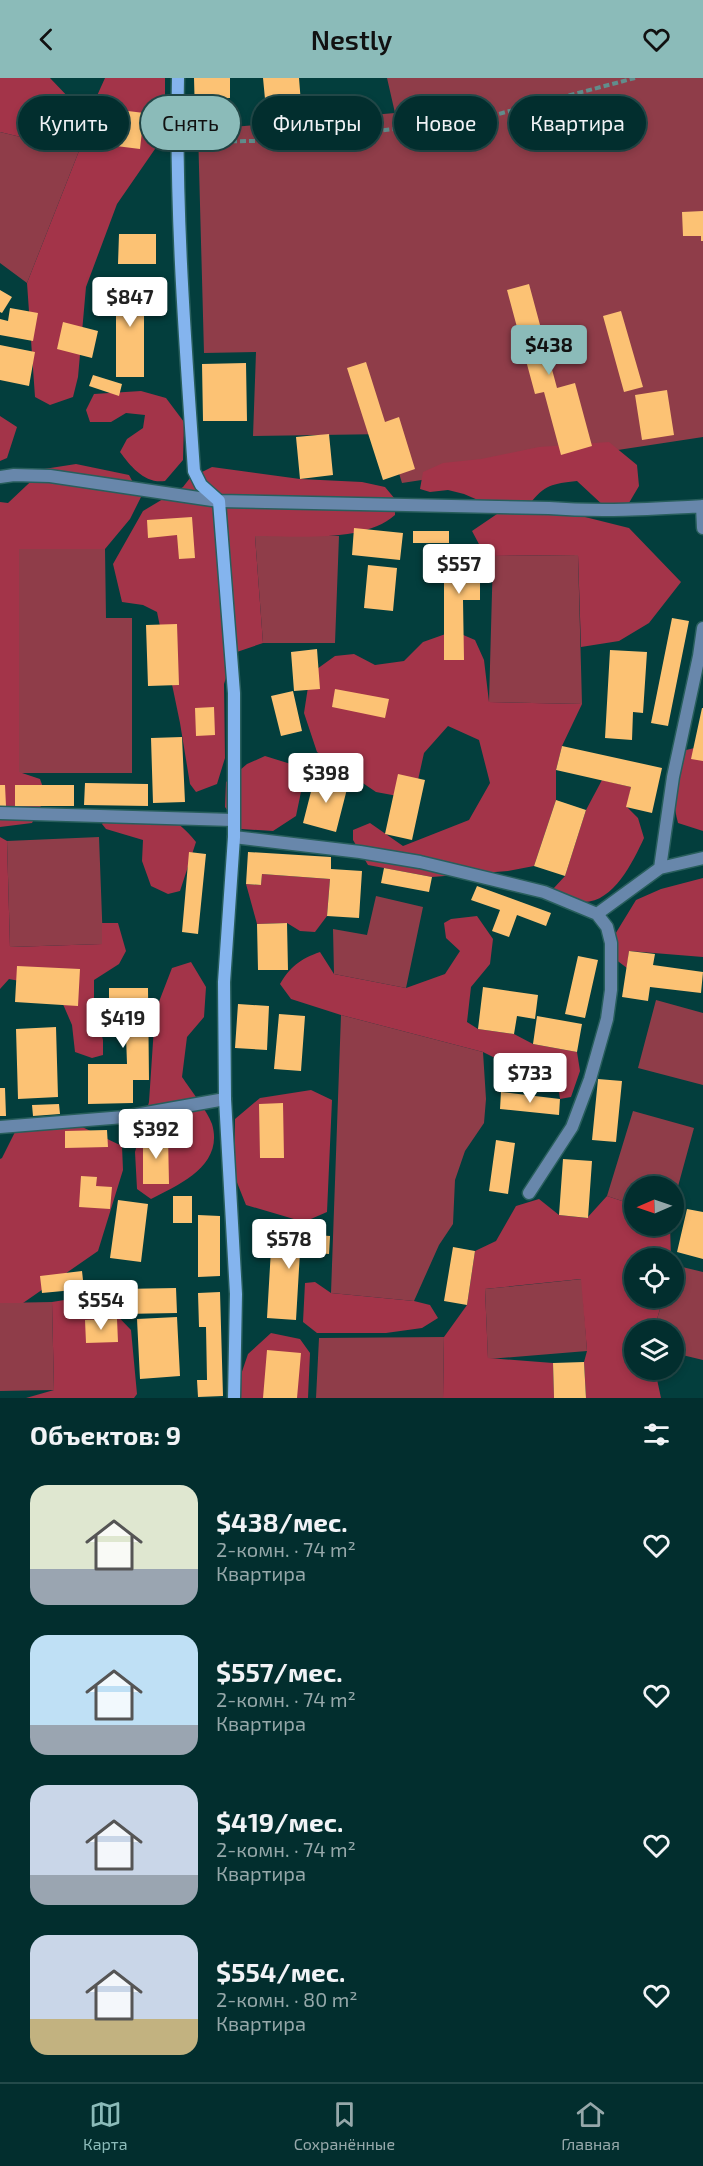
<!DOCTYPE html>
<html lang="ru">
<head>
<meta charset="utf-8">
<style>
  :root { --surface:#022e2e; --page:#0c3636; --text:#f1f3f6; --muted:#96a8aa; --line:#234a4a; --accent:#8bbbb9 }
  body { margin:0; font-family:"Exo 2",sans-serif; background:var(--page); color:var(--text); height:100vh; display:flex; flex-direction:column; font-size:22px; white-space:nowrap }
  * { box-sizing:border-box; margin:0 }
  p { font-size:20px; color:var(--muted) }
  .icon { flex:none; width:33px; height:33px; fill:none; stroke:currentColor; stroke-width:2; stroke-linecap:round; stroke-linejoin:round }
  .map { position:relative; height:1320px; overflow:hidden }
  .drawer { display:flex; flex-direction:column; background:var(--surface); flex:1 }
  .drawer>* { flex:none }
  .hud { position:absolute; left:18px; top:18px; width:668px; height:54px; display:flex; gap:12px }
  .needle { width:39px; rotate:268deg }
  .tools { position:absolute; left:624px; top:1098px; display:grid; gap:12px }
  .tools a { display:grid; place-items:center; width:60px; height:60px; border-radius:50%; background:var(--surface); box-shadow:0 3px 9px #0003,0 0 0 2px var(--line); font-size:30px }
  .price { position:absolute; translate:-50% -51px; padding:0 14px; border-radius:6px; background:#fff; color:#222; font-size:20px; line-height:39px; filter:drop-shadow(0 2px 3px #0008) }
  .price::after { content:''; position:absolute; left:50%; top:36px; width:18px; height:14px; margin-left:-9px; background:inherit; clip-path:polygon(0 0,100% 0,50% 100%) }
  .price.selected { background:var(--accent); color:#111 }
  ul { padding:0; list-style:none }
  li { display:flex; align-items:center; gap:18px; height:150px; padding:0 30px }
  li span { display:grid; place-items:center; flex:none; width:168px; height:120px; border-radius:18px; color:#555 }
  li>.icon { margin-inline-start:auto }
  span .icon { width:72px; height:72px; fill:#fffc; stroke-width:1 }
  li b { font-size:26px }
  h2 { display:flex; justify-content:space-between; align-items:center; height:72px; padding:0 30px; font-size:26px }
  .chip { padding:0 21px; border-radius:27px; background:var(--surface); box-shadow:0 3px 9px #0003,0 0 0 2px var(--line); font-size:21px; line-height:54px }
  .chip.selected { background:var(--accent); color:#111 }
  header { display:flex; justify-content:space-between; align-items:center; height:78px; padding:0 30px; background:var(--accent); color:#111; font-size:27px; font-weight:600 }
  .dock { display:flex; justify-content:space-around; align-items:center; height:84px; border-top:2px solid var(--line); background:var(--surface); font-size:16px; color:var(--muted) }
  .dock a { display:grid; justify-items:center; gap:3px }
  .dock .selected { color:var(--accent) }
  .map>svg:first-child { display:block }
  .green { fill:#8f3d49 }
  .forest { fill:#a33449 }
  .building { fill:#fcc274 }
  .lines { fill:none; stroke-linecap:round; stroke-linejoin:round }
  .lane-casing { stroke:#285e5c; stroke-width:15 }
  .secondary-casing { stroke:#285e5c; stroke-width:15 }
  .path { stroke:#618d8c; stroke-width:4; stroke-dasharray:6 3; stroke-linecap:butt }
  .lane { stroke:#6887ab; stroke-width:12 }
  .secondary { stroke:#84b4ee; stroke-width:12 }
</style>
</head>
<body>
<header><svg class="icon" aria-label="back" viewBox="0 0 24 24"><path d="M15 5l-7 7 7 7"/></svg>Nestly<svg class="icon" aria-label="heart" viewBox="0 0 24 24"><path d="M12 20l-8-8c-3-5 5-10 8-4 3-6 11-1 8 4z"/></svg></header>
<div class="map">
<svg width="703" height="1320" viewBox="0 0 703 1320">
  <rect width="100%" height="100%" fill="#033e3d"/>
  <path class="green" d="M 387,0 L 703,0 L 703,359 L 402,405 L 387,356 L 253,358 L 256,274 L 204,275 L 198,52 L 395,35 Z
    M 0,54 L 79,73 L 27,205 L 0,185 Z
    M 255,458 L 339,458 L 335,565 L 263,565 Z
    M 19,471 L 105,471 L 106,540 L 132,540 L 132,695 L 19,695 Z
    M 578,477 L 582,626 L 489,624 L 493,478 Z
    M 99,759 L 103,866 L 10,869 L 7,763 Z
    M 376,818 L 423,829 L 406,910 L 334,896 L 333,851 L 367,857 Z
    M 656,922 L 703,935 L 703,1007 L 638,990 Z
    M 341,937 L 483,974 L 486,1021 L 484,1045 L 465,1073 L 455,1102 L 453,1146 L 439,1167 L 414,1223 L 331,1215 Z
    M 633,1033 L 694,1050 L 674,1123 L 674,1108 L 634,1108 L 634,1127 L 607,1118 Z
    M 674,1187 L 703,1194 L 703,1282 L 674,1275 L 674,1252 L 654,1252 L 663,1220 L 674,1220 Z
    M 582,1201 L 587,1273 L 488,1281 L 485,1211 Z
    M 52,1224 L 54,1312 L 0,1313 L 0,1225 Z
    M 444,1259 L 443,1320 L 316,1320 L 319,1260 Z"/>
  <path class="forest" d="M 0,0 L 50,0 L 72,23 L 96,20 L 105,0 L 165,0 L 165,21 L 155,71 L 117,126 L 86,209 L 78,299 L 73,319 L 50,327 L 35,319 L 27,205 L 79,73 L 0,54 Z
    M 141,313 L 166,320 L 184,344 L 183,382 L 165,403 C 145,406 131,389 120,374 L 127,361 L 143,350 L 145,337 L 126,335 L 111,344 L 90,344 L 86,332 L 94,316 Z
    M 0,338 L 17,349 L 7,380 L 0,383 Z
    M 609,364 L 637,387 L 639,408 L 626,430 L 606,430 L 577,403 C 552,406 545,406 529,427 L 494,429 L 464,416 L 448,412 L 430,414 L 420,411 L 423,394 L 443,385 L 481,381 L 539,369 Z
    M 76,386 L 129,397 L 141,419 L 130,441 L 105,471 L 19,471 L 19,694 L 40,701 L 46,718 L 32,745 L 0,749 L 0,424 L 8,425 L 44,391 Z
    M 212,389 L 300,401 L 362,404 L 385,409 L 395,421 L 395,437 C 364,465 295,458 255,458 L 263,565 L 234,575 L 224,606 L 225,680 L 217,706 L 196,714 L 190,706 L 180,645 L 157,534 L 143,527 L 122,524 L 113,486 L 143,433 L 183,409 L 190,400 Z
    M 557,432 L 629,450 L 681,504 L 649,545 L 619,563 L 581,569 L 578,477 L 493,478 L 480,468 L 472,453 L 497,436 Z
    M 454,553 L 475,562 L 484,582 L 489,624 L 582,626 L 562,668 L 556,692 L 556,722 L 534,788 L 508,793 L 432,799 L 368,787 L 353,762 L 353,752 L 370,745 L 403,768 L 469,742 L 490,705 L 479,662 L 448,648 L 424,675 L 416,711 L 403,719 L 376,714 L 317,674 L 304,635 L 310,596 L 335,578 L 354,576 L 375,587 L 404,583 L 423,564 Z
    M 703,668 L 703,753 L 678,745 C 670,716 678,700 686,672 Z
    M 265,678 L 294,687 L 302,709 L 296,738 L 273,753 L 241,751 L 225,729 L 226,704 L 247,686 Z
    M 602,702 L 631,709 L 627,729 L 638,740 L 644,760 C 633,784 613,825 583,824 C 574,824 561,815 553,811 L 565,798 L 586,732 Z
    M 125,732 C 158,735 174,736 196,764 L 180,813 L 168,816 L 151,808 L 142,783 L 143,762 L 106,751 L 102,746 L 109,736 Z
    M 0,759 L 7,763 L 10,869 L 102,866 L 102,845 L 118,845 L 126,873 L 119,886 L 94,902 L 94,928 L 103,962 L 103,977 L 92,980 L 75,974 L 72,947 L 56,910 L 9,901 L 0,911 Z
    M 262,796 L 330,801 L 327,838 L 315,854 L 300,853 L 287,845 L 257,846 L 246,806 L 261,807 Z
    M 703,800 L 703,879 L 629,873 L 627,890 L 615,881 L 614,858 L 636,822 L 661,811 Z
    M 477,838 L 493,861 L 490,886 L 471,909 L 467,944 L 478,951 L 514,956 L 533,966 L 577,974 L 580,993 L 571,1019 L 560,1021 L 558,1009 L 560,989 L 501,983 L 483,974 L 341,937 L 291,921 L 280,906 C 290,889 300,881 320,874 L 334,896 L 406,910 L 445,896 L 460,873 L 446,860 L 444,845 L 451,841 Z
    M 191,884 L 206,909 L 204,939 L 187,959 L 182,999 C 190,1011 208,1034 212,1046 C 224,1087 181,1106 151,1121 L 137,1111 L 135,1074 L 149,1024 L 155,934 L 172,890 Z
    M 311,1012 L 332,1022 L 327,1134 L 304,1144 L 246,1127 L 234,1097 L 235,1041 L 260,1020 Z
    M 78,1047 L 122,1068 L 123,1092 L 98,1173 L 23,1225 L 0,1225 L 0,1081 L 2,1080 L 16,1052 Z
    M 607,1118 L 634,1127 L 634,1148 L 670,1148 L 671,1180 L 634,1180 L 634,1220 L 663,1220 L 654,1252 L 634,1252 L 634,1292 L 655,1292 L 661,1320 L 586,1320 L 584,1284 L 587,1273 L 581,1201 L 485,1211 L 488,1280 L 553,1285 L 554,1320 L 443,1320 L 444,1259 L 467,1227 L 475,1173 L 496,1163 L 516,1128 L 539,1121 L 559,1137 L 587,1140 Z
    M 315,1204 L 331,1215 L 414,1223 L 430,1227 L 438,1240 L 422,1250 L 386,1255 L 317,1255 L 303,1244 L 305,1205 Z
    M 77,1220 L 106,1226 L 131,1252 L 137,1316 L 134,1320 L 26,1320 L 54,1312 L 52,1224 Z
    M 271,1255 L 300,1261 L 310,1275 L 308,1320 L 233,1320 L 248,1276 Z"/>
  <path class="building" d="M 194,0 L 230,0 L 230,20 L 211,21 L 211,37 L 195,37 Z
    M 263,0 L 299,0 L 302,38 L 267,42 Z
    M 112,31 L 144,35 L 140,71 L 108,67 Z
    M 703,133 L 703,163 L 701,163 L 701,158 L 683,158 L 682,134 Z
    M 119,156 L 156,156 L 156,186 L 118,186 Z
    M 116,202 L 144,202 L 144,299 L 116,299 Z
    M 529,206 L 557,310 L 575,305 L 592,368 L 561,377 L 544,314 L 535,316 L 507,212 Z
    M 0,212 L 12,219 L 2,235 L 0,234 Z
    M 10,230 L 38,235 L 33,263 L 0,257 L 0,241 L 8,243 Z
    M 621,233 L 643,309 L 624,314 L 603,238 Z
    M 63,244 L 98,253 L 92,280 L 57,271 Z
    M 0,267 L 35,274 L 29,308 L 0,302 Z
    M 366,284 L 385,344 L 399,339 L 415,391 L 383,402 L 347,290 Z
    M 246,285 L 247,343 L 203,343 L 202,286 Z
    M 93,297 L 122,306 L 119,318 L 89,308 Z
    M 667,312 L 674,357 L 642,362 L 635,317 Z
    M 329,356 L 333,397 L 300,401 L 296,359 Z
    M 192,439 L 195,480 L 179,481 L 177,457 L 148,460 L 147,442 Z
    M 354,450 L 403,455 L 400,482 L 352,477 Z
    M 413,453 L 449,453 L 449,465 L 413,465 Z
    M 480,468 L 480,522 L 463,522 L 464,582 L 444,582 L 444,469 Z
    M 368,487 L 397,490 L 393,533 L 364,530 Z
    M 672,540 L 689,543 L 668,648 L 651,645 Z
    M 177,546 L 179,607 L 148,608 L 146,547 Z
    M 317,571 L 320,611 L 294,613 L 291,574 Z
    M 610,572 L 647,574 L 643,635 L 633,634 L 632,662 L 605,660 Z
    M 335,611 L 389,621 L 385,640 L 332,629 Z
    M 293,613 L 302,653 L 281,658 L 271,618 Z
    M 214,629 L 215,657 L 196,658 L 195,630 Z
    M 702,630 L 703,630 L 703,683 L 691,681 Z
    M 182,659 L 185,724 L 153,725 L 151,660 Z
    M 562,668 L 662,690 L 652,735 L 626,729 L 631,709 L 556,692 Z
    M 398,696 L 425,702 L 412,762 L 385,756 Z
    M 315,698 L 348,707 L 336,754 L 303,745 Z
    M 85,705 L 148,706 L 148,728 L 84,727 Z
    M 0,707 L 5,707 L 6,728 L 0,728 Z
    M 15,707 L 74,707 L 74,728 L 15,728 Z
    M 556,722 L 586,732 L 565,798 L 534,788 Z
    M 189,774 L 206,776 L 198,856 L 182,854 Z
    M 248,774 L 331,779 L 331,791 L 362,793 L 359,840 L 327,838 L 330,801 L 262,796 L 261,807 L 246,806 Z
    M 384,790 L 432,799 L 429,814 L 381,805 Z
    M 477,808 L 551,835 L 546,848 L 517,837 L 509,859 L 492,853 L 500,832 L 471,822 Z
    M 287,845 L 288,892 L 258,892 L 257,846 Z
    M 629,873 L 655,876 L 653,887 L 703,894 L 701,915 L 650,909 L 648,923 L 622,919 Z
    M 578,878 L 598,882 L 585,940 L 565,936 Z
    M 17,888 L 80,891 L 78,928 L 15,924 Z
    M 483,909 L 538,917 L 535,941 L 517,938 L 514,956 L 478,951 Z
    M 109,910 L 148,910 L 149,1002 L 133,1002 L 133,1025 L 88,1026 L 88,986 L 127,986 L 126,958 L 109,959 Z
    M 238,926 L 269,928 L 267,972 L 235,970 Z
    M 279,936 L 305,938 L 301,993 L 274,991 Z
    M 537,938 L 582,946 L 577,974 L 533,966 Z
    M 56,949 L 58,1019 L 18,1021 L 16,951 Z
    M 501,983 L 560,989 L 558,1009 L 499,1003 Z
    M 598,1001 L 622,1003 L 616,1064 L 592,1062 Z
    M 0,1010 L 5,1010 L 6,1038 L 0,1038 Z
    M 501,1014 L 560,1021 L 559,1037 L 500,1031 Z
    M 283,1025 L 284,1080 L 260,1080 L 259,1026 Z
    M 59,1026 L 60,1036 L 33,1038 L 32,1027 Z
    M 107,1052 L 108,1069 L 65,1070 L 65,1053 Z
    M 143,1057 L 168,1057 L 169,1106 L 143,1106 Z
    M 496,1062 L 515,1065 L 508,1116 L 489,1113 Z
    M 563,1081 L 592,1083 L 588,1140 L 559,1137 Z
    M 81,1098 L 97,1099 L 96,1108 L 112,1109 L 110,1131 L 79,1129 Z
    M 173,1118 L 192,1118 L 192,1145 L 173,1145 Z
    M 118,1122 L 148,1126 L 141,1184 L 110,1180 Z
    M 687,1131 L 703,1134 L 703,1181 L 677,1174 Z
    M 198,1137 L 220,1138 L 220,1198 L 198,1199 Z
    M 272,1154 L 330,1158 L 329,1176 L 300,1174 L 296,1242 L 267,1240 Z
    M 453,1169 L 475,1173 L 467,1227 L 444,1223 Z
    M 82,1193 L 84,1211 L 42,1215 L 40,1198 Z
    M 90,1205 L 120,1207 L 118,1235 L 93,1233 L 94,1221 L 89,1220 Z
    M 176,1210 L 177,1235 L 122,1236 L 121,1211 Z
    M 220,1214 L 223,1318 L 198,1319 L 197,1302 L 207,1302 L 206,1249 L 199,1249 L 198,1215 Z
    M 177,1239 L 180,1298 L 140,1301 L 137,1241 Z
    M 117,1241 L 118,1264 L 86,1265 L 85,1242 Z
    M 267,1272 L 301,1275 L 297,1320 L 263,1320 Z
    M 584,1284 L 586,1320 L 554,1320 L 553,1285 Z"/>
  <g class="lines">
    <defs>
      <path id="lane" d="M 0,399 L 14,397 L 50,398 L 219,423 L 549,430 C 601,434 651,431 703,428
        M 702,428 L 703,450
        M 0,735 L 233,742
        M 234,759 L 360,774 L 420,784 L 544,814 L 597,836
        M 660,790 L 703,780
        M 0,1049 L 124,1039 L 225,1021
        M 529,1115 L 572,1049 L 590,1001 L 607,941 L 611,912 L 611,865 L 607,849 L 597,836 L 660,790 L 673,699 L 699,578 L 703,550"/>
      <path id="secondary" d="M 178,0 C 175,131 185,262 194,393 L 201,407 L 219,423 L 234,615 L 234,759 L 224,904 L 225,1021 L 236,1216 L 234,1320"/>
    </defs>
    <use href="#lane" class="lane-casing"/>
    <use href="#secondary" class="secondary-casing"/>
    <path class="path" d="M 195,64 L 308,62 L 487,39 L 635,0"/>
    <use href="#lane" class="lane"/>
    <use href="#secondary" class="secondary"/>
  </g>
</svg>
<div class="tools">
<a><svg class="needle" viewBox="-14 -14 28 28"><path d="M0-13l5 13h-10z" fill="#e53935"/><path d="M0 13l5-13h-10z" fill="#96a8aa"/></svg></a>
<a><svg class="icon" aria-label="locate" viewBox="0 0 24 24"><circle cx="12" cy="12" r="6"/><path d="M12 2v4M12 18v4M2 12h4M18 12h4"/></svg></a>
<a><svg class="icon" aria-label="layers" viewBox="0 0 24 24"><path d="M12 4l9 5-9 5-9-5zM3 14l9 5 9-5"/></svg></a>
</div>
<b class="price" style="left:130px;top:250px">$847</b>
<b class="price selected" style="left:549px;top:298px">$438</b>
<b class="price" style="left:459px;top:517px">$557</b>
<b class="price" style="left:326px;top:726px">$398</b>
<b class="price" style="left:123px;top:971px">$419</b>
<b class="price" style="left:530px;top:1026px">$733</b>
<b class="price" style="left:156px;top:1082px">$392</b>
<b class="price" style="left:289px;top:1192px">$578</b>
<b class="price" style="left:101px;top:1253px">$554</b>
<div class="hud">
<a class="chip">Купить</a>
<a class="chip selected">Снять</a>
<a class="chip">Фильтры</a>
<a class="chip">Новое</a>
<a class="chip">Квартира</a>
</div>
</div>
<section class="drawer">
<h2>Объектов: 9<svg class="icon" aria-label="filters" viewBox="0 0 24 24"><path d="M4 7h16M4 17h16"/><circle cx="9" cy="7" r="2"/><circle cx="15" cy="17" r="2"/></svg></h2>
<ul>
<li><span style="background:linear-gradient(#dfe7d0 70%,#9aa5b1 0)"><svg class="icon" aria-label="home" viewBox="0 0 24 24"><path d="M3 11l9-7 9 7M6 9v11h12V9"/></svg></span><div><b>$438/мес.</b><p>2-комн. · 74 m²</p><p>Квартира</p></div><svg class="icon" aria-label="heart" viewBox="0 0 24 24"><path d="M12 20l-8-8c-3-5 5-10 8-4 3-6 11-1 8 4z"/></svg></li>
<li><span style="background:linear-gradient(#bfe0f5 75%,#9aa5b1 0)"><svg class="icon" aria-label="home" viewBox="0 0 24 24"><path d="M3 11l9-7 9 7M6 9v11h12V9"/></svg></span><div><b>$557/мес.</b><p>2-комн. · 74 m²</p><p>Квартира</p></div><svg class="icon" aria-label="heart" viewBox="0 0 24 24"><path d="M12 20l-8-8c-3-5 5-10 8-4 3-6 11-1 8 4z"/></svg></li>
<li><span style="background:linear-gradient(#c9d6e8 75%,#9aa5b1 0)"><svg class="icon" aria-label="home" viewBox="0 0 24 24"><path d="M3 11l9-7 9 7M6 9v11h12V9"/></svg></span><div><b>$419/мес.</b><p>2-комн. · 74 m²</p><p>Квартира</p></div><svg class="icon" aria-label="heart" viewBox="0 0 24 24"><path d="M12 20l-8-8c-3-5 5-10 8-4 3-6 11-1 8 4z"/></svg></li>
<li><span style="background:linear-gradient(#c9d6e8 70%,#c2b280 0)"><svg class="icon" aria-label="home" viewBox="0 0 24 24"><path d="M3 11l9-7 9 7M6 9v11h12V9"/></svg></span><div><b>$554/мес.</b><p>2-комн. · 80 m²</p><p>Квартира</p></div><svg class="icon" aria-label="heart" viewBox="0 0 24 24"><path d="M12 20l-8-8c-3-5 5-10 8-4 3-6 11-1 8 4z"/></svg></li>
</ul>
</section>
<nav class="dock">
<a class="selected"><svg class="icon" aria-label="map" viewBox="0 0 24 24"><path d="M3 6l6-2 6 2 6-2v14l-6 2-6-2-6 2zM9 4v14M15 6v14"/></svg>Карта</a>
<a><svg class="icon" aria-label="saved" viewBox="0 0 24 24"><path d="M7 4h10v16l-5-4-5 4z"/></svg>Сохранённые</a>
<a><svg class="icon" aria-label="home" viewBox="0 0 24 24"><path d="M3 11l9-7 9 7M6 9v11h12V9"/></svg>Главная</a>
</nav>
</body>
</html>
